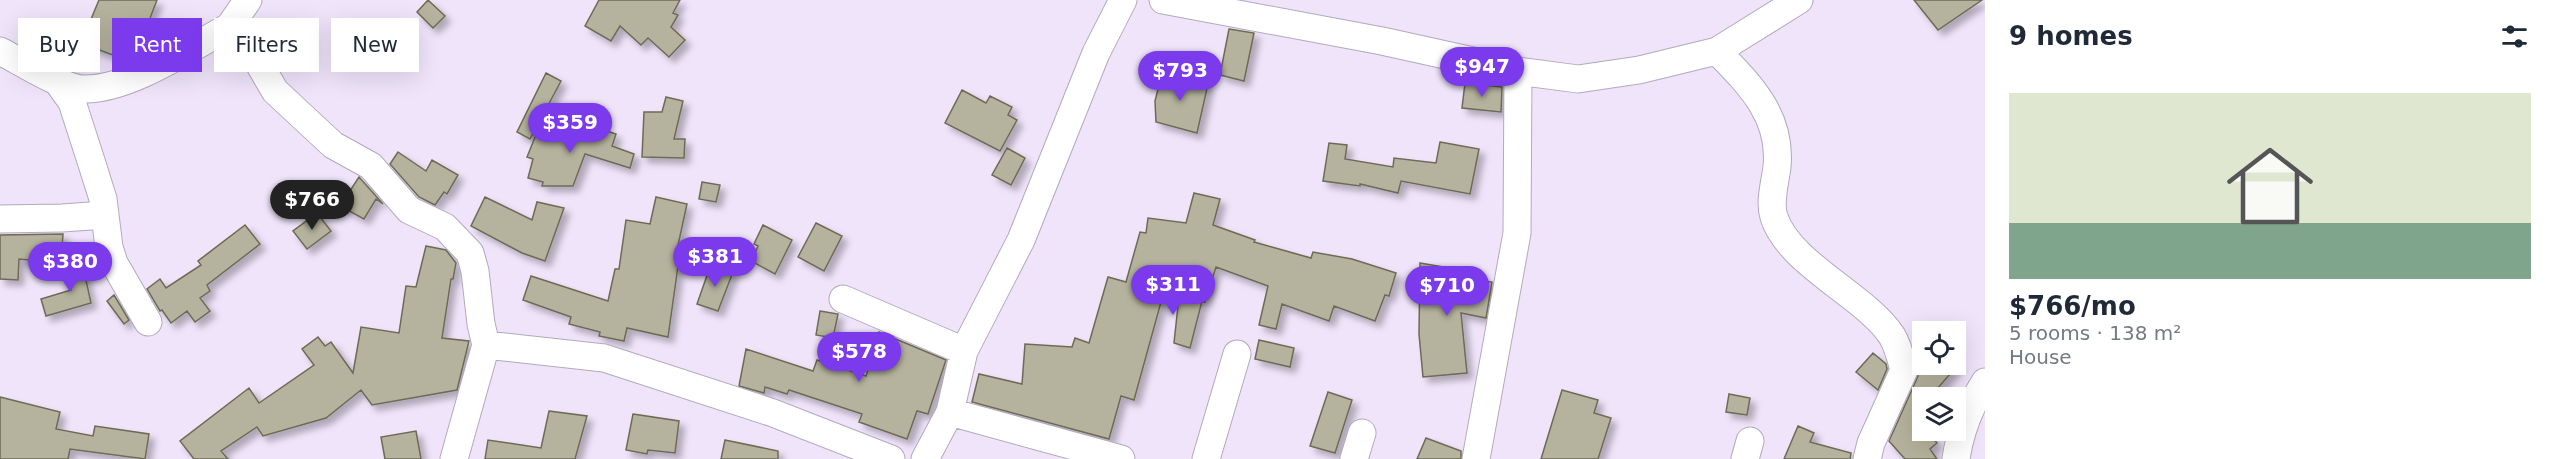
<!DOCTYPE html>
<html lang="en">
<head>
<meta charset="utf-8">
<style>
  :root { --surface:#fff; --page:#f2f2f3; --text:#1f2937; --muted:#747a83; --line:#e0e1e3; --accent:#7c3aed }
  body { margin:0; font-family:"DejaVu Sans",sans-serif; background:var(--page); color:var(--text); height:100vh; display:flex; flex-direction:column; font-size:22px; white-space:nowrap }
  * { box-sizing:border-box; margin:0 }
  p { font-size:20px; color:var(--muted) }
  .icon { flex:none; width:33px; height:33px; fill:none; stroke:currentColor; stroke-width:2; stroke-linecap:round; stroke-linejoin:round }
  .map { position:relative; flex:1; overflow:hidden }
  .panel { display:flex; flex-direction:column; background:var(--surface); width:570px }
  .panel>* { flex:none }
  .top-card { position:absolute; left:18px; top:18px; width:570px; height:54px; display:flex; gap:12px }
  .tools { position:absolute; left:1912px; top:321px; display:grid; gap:12px }
  .tools a { display:grid; place-items:center; width:54px; height:54px; border-radius:0px; background:var(--surface); box-shadow:0 6px 24px #0002; font-size:30px }
  .price { position:absolute; translate:-50% -51px; padding:0 14px; border-radius:21px; background:var(--accent); color:#fff; font-size:20px; line-height:39px; filter:drop-shadow(0 2px 3px #0008) }
  .price::after { content:''; position:absolute; left:50%; top:36px; width:18px; height:14px; margin-left:-9px; background:inherit; clip-path:polygon(0 0,100% 0,50% 100%) }
  .price.selected { background:#222; color:#fff }
  ul { padding:0; list-style:none }
  li { display:grid; align-content:center; gap:12px; height:318px; padding:0 24px }
  li+li { border-top:2px solid var(--line) }
  li span { display:grid; place-items:center; height:186px; border-radius:0px; color:#555 }
  li>.icon { margin-inline-start:auto }
  span .icon { width:108px; height:108px; fill:#fffc; stroke-width:1 }
  li b { font-size:26px }
  h2 { display:flex; justify-content:space-between; align-items:center; height:72px; padding:0 24px; font-size:26px }
  .tag { padding:0 21px; border-radius:0px; background:var(--surface); box-shadow:0 6px 24px #0002; font-size:21px; line-height:54px }
  .tag.selected { background:var(--accent); color:#fff }
  main { display:flex; flex:1; min-height:0 }
  .map>svg:first-child { display:block }
  .building { fill:#b5b39d; stroke:#6d6b57; stroke-width:1.5; filter:url(#shadow) }
  .lines { fill:none; stroke-linecap:round; stroke-linejoin:round }
  .minor-casing { stroke:#b3a9bd; stroke-width:29 }
  .minor { stroke:#fff; stroke-width:27 }
</style>
</head>
<body>
<main>
<div class="map">
<svg width="1985" height="459" viewBox="0 0 1985 459">
  <defs>
    <filter id="shadow"><feDropShadow dx="5.5" dy="5.5" stdDeviation="3" flood-color="#0004"/></filter>
  </defs>
  <rect width="100%" height="100%" fill="#efe4fa"/>
  <path class="building" d="M 99,0 L 157,0 L 134,60 L 131,62 L 81,43 Z
    M 428,0 L 445,16 L 433,28 L 417,12 Z
    M 599,0 L 680,0 L 673,13 L 678,15 L 671,27 L 685,40 L 669,57 L 648,38 L 641,45 L 620,26 L 611,41 L 585,26 Z
    M 1914,0 L 1982,0 L 1938,30 Z
    M 1229,29 L 1254,33 L 1244,81 L 1220,75 Z
    M 546,73 L 561,81 L 530,139 L 517,132 Z
    M 1162,73 L 1208,84 L 1197,133 L 1156,122 L 1155,101 Z
    M 1465,83 L 1502,87 L 1501,112 L 1462,108 Z
    M 962,90 L 986,103 L 990,96 L 1012,107 L 1008,115 L 1017,120 L 1000,151 L 945,123 Z
    M 666,97 L 683,101 L 674,139 L 685,139 L 684,158 L 642,157 L 644,112 L 662,112 Z
    M 542,120 L 594,139 L 598,128 L 616,134 L 612,146 L 634,154 L 630,168 L 585,154 L 573,186 L 542,186 L 543,182 L 528,178 L 533,159 L 527,157 Z
    M 1440,142 L 1479,149 L 1470,194 L 1401,181 L 1398,193 L 1360,184 L 1360,186 L 1323,181 L 1329,143 L 1347,145 L 1345,159 L 1393,167 L 1394,158 L 1436,163 Z
    M 1007,148 L 1025,158 L 1011,185 L 992,175 Z
    M 398,152 L 426,171 L 432,160 L 458,175 L 447,194 L 444,192 L 435,205 L 419,197 L 390,164 Z
    M 359,177 L 383,204 L 376,199 L 364,219 L 340,206 Z
    M 702,182 L 720,185 L 716,202 L 699,199 Z
    M 1194,193 L 1220,199 L 1213,225 L 1255,240 L 1254,242 L 1311,258 L 1313,252 L 1352,259 L 1396,273 L 1389,296 L 1385,295 L 1375,321 L 1334,306 L 1329,321 L 1282,304 L 1276,329 L 1259,325 L 1268,286 L 1216,267 L 1205,302 L 1202,301 L 1190,348 L 1174,343 L 1180,287 L 1166,284 L 1134,400 L 1121,396 L 1109,439 L 972,402 L 979,374 L 1022,384 L 1025,344 L 1072,347 L 1075,338 L 1089,343 L 1108,277 L 1126,282 L 1140,232 L 1146,233 L 1148,218 L 1186,223 Z
    M 485,197 L 532,220 L 537,202 L 564,208 L 545,261 L 522,253 L 471,226 Z
    M 656,197 L 687,204 L 675,259 L 679,259 L 668,337 L 627,328 L 624,341 L 599,336 L 600,332 L 569,324 L 571,317 L 523,300 L 531,276 L 608,301 L 615,269 L 619,269 L 626,220 L 650,224 Z
    M 317,213 L 331,231 L 307,249 L 293,231 Z
    M 816,223 L 842,236 L 824,271 L 798,257 Z
    M 245,225 L 260,244 L 207,285 L 210,291 L 200,298 L 210,311 L 195,322 L 187,311 L 171,323 L 162,310 L 160,311 L 147,289 L 160,279 L 166,288 L 201,265 L 198,261 Z
    M 763,225 L 792,240 L 775,274 L 751,261 L 758,246 L 754,244 Z
    M 63,234 L 61,263 L 19,259 L 18,280 L 0,279 L 0,235 Z
    M 426,246 L 446,250 L 456,263 L 453,279 L 451,279 L 442,338 L 469,341 L 457,390 L 372,405 L 361,390 L 326,418 L 263,436 L 257,427 L 221,451 L 228,459 L 194,459 L 180,441 L 249,388 L 259,403 L 314,365 L 302,349 L 318,337 L 325,346 L 331,342 L 353,373 L 361,327 L 399,333 L 406,286 L 416,287 Z
    M 82,262 L 91,303 L 46,316 L 41,299 L 71,290 L 66,266 Z
    M 1420,263 L 1456,269 L 1455,276 L 1492,282 L 1486,318 L 1461,313 L 1467,373 L 1423,377 L 1419,334 Z
    M 711,264 L 733,272 L 718,311 L 697,304 Z
    M 114,295 L 129,320 L 124,324 L 107,301 Z
    M 820,311 L 838,314 L 833,338 L 816,335 Z
    M 879,332 L 946,360 L 928,414 L 917,411 L 907,439 L 859,422 L 862,414 L 789,390 L 787,394 L 765,387 L 764,393 L 739,386 L 746,349 L 813,371 L 817,360 L 866,376 Z
    M 1259,340 L 1294,348 L 1290,367 L 1255,359 Z
    M 1873,353 L 1886,364 L 1887,369 L 1878,390 L 1856,372 Z
    M 1956,363 L 1958,365 L 1929,398 L 1923,398 L 1923,430 L 1926,430 L 1937,443 L 1930,449 L 1937,459 L 1905,459 L 1889,441 L 1918,376 L 1919,368 L 1923,364 Z
    M 1562,390 L 1598,400 L 1594,413 L 1611,418 L 1598,459 L 1541,459 Z
    M 1328,392 L 1352,400 L 1335,453 L 1310,446 Z
    M 1729,394 L 1750,398 L 1747,415 L 1726,412 Z
    M 0,397 L 60,412 L 56,429 L 93,436 L 95,426 L 149,434 L 145,459 L 70,449 L 68,459 L 0,459 Z
    M 549,411 L 587,416 L 575,459 L 485,459 L 488,440 L 541,448 Z
    M 633,414 L 679,421 L 675,453 L 648,450 L 647,454 L 626,450 Z
    M 1798,426 L 1814,433 L 1810,442 L 1851,453 L 1850,459 L 1784,459 Z
    M 416,431 L 421,459 L 385,459 L 381,437 Z
    M 1426,438 L 1461,451 L 1461,459 L 1417,459 Z
    M 725,440 L 778,451 L 778,459 L 721,459 Z"/>
  <g class="lines">
    <defs>
      <path id="minor" d="M 1163,0 L 1382,41 L 1518,71 L 1578,79 L 1639,70 L 1717,51 L 1799,0
        M 229,27 L 248,0
        M 0,51 C 20,61 63,89 84,89 C 129,90 190,48 229,27 L 243,36 L 275,91 L 333,145 L 371,166 L 409,210 L 445,227 L 470,253 L 475,271 L 481,324 L 486,345 L 604,358 L 773,413 L 891,459
        M 1717,51 C 1750,85 1782,116 1777,167 C 1775,183 1769,202 1774,217 C 1789,264 1866,296 1892,336 C 1898,346 1901,359 1904,370 L 1871,443 L 1867,459
        M 57,81 L 72,102 L 92,164 L 103,199 L 109,247 L 114,263 L 148,322
        M 0,219 L 62,218 L 105,215
        M 843,299 L 964,351
        M 950,412 L 1121,459
        M 454,459 L 486,345
        M 925,459 L 950,412 L 964,351 L 1021,240 L 1096,53 L 1123,0
        M 1206,459 L 1237,354
        M 1354,459 L 1362,433
        M 1476,459 L 1517,233 L 1518,71
        M 1745,459 L 1750,441
        M 1956,459 C 1960,431 1970,406 1985,382"/>
    </defs>
    <use href="#minor" class="minor-casing"/>
    <use href="#minor" class="minor"/>
  </g>
</svg>
<div class="tools">
<a><svg class="icon" aria-label="locate" viewBox="0 0 24 24"><circle cx="12" cy="12" r="6"/><path d="M12 2v4M12 18v4M2 12h4M18 12h4"/></svg></a>
<a><svg class="icon" aria-label="layers" viewBox="0 0 24 24"><path d="M12 4l9 5-9 5-9-5zM3 14l9 5 9-5"/></svg></a>
</div>
<b class="price" style="left:1482px;top:98px">$947</b>
<b class="price" style="left:1180px;top:102px">$793</b>
<b class="price" style="left:570px;top:154px">$359</b>
<b class="price selected" style="left:312px;top:231px">$766</b>
<b class="price" style="left:715px;top:288px">$381</b>
<b class="price" style="left:70px;top:293px">$380</b>
<b class="price" style="left:1173px;top:316px">$311</b>
<b class="price" style="left:1447px;top:317px">$710</b>
<b class="price" style="left:859px;top:383px">$578</b>
<div class="top-card">
<a class="tag">Buy</a>
<a class="tag selected">Rent</a>
<a class="tag">Filters</a>
<a class="tag">New</a>
</div>
</div>
<section class="panel">
<h2>9 homes<svg class="icon" aria-label="filters" viewBox="0 0 24 24"><path d="M4 7h16M4 17h16"/><circle cx="9" cy="7" r="2"/><circle cx="15" cy="17" r="2"/></svg></h2>
<ul>
<li><span style="background:linear-gradient(#dfe7d0 70%,#7fa58c 0)"><svg class="icon" aria-label="home" viewBox="0 0 24 24"><path d="M3 11l9-7 9 7M6 9v11h12V9"/></svg></span><div><b>$766/mo</b><p>5 rooms · 138 m²</p><p>House</p></div></li>
</ul>
</section>
</main>
</body>
</html>
